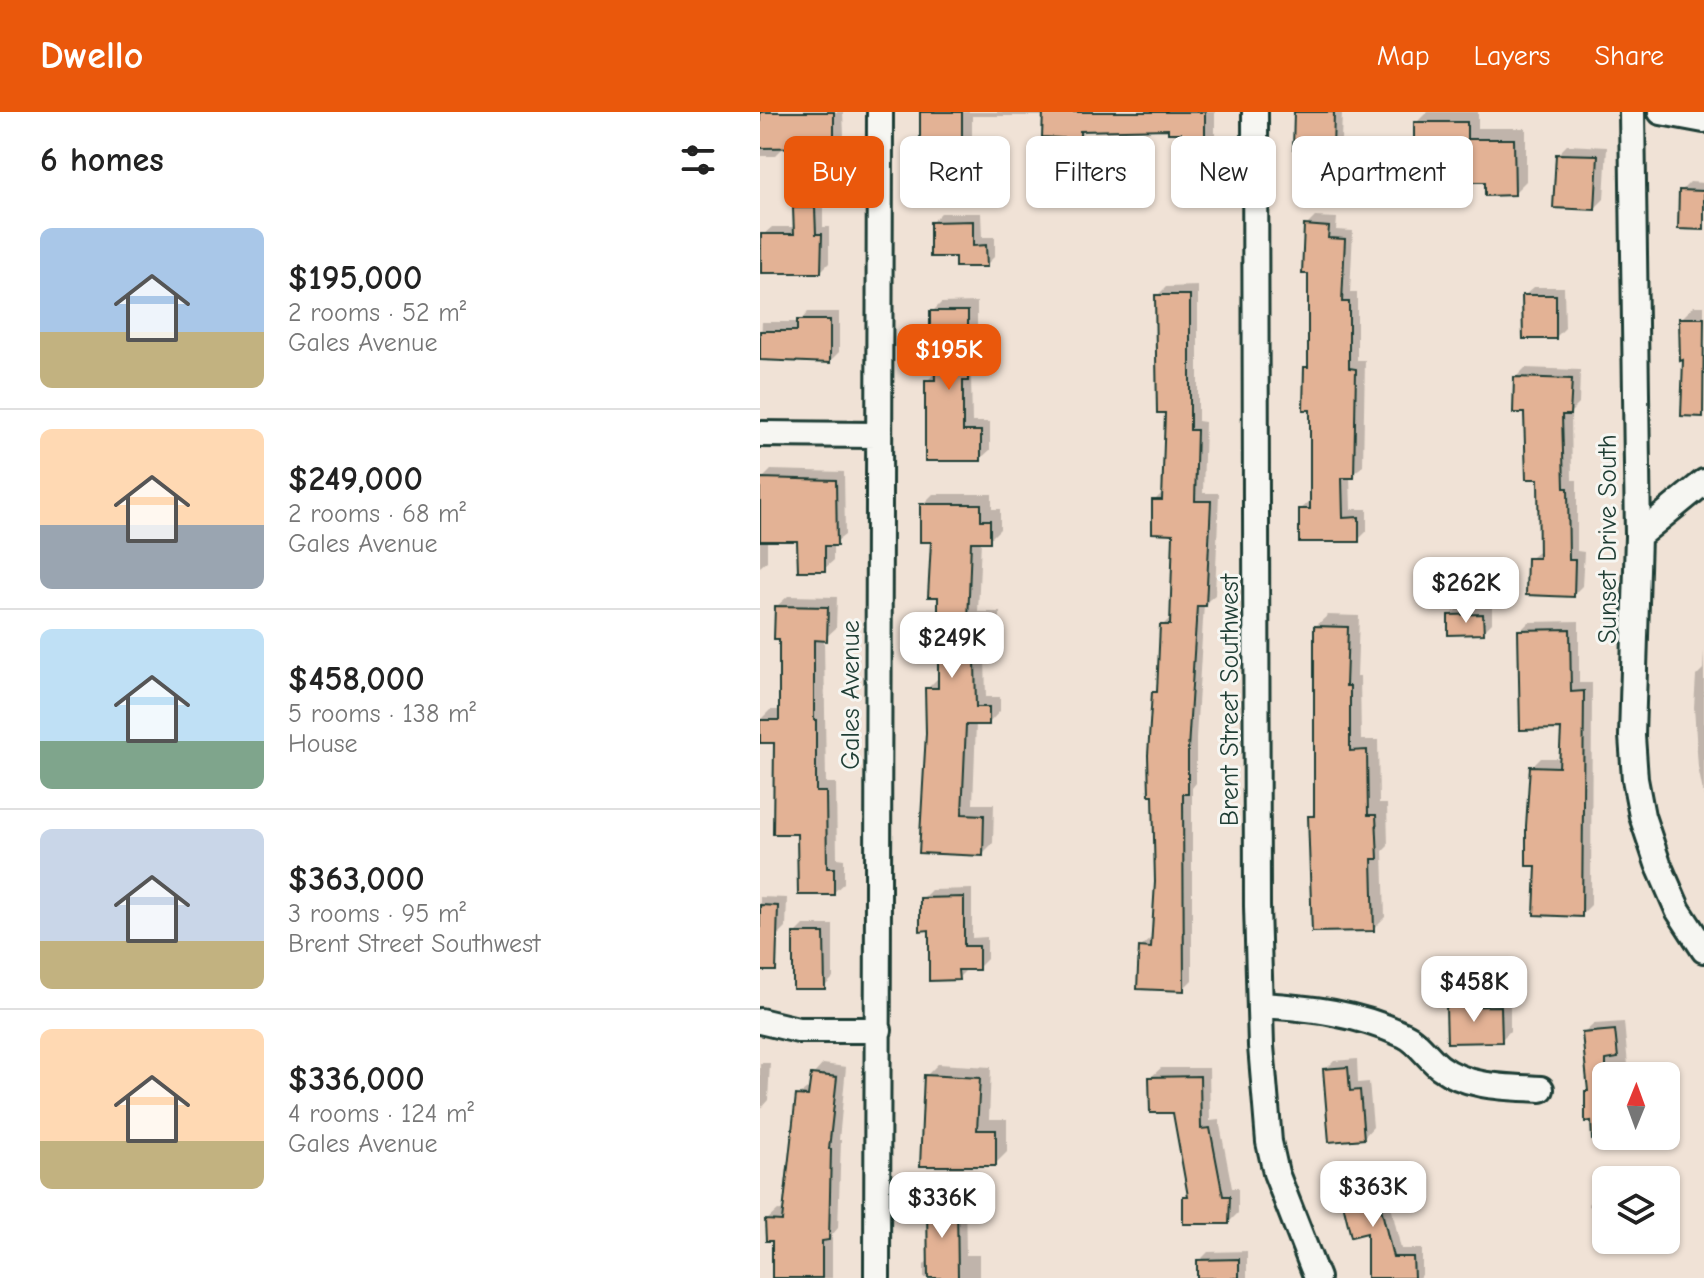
<!DOCTYPE html>
<html lang="en">
<head>
<meta charset="utf-8">
<style>
  :root { --surface:#fff; --page:#f6f6f6; --text:#222; --muted:#767676; --line:#e0e0e0; --accent:#ea580c }
  body { margin:0; font-family:"Comic Neue",sans-serif; background:var(--page); color:var(--text); height:100vh; display:flex; flex-direction:column; font-size:30px; white-space:nowrap }
  * { box-sizing:border-box; margin:0 }
  p { font-size:26px; color:var(--muted) }
  .icon { flex:none; width:44px; height:44px; fill:none; stroke:currentColor; stroke-width:2; stroke-linecap:round; stroke-linejoin:round }
  .map { position:relative; flex:1; overflow:hidden }
  .drawer { display:flex; flex-direction:column; background:var(--surface); width:760px }
  .drawer>* { flex:none }
  .hud { position:absolute; left:24px; top:24px; width:760px; height:72px; display:flex; gap:16px }
  .needle { width:52px; rotate:1deg }
  .buttons { position:absolute; left:832px; top:950px; display:grid; gap:16px }
  .buttons a { display:grid; place-items:center; width:88px; height:88px; border-radius:12px; background:var(--surface); box-shadow:0 2px 6px #0004; font-size:40px }
  .price { position:absolute; translate:-50% -68px; padding:0 18px; border-radius:16px; background:#fff; color:#222; font-size:26px; line-height:52px; filter:drop-shadow(0 2px 4px #0008) }
  .price::after { content:''; position:absolute; left:50%; top:48px; width:24px; height:18px; margin-left:-12px; background:inherit; clip-path:polygon(0 0,100% 0,50% 100%) }
  .price.on { background:var(--accent); color:#fff }
  ul { padding:0; list-style:none }
  li { display:flex; align-items:center; gap:24px; height:200px; padding:0 40px }
  li+li { border-top:2px solid var(--line) }
  li span { display:grid; place-items:center; flex:none; width:224px; height:160px; border-radius:12px; color:#555 }
  li>.icon { margin-inline-start:auto }
  span .icon { width:96px; height:96px; fill:#fffc; stroke-width:1 }
  li b { font-size:34px }
  h2 { display:flex; justify-content:space-between; align-items:center; height:96px; padding:0 40px; font-size:34px }
  .chip { padding:0 28px; border-radius:12px; background:var(--surface); box-shadow:0 2px 6px #0004; font-size:28px; line-height:72px }
  .chip.on { background:var(--accent); color:#fff }
  header { display:flex; align-items:center; gap:48px; box-sizing:border-box; height:112px; padding:0 40px; background:var(--accent); color:#fff }
  header strong { font-size:38px }
  nav { display:flex; gap:44px; margin-inline-start:auto; font-size:28px }
  main { display:flex; flex:1; min-height:0 }
  .map>svg:first-child { display:block }
  .shadow { fill:#0003 }
  .building { fill:#e3b295; stroke:#1f3d34; stroke-width:2 }
  .lines { fill:none; stroke-linecap:round; stroke-linejoin:round }
  .minor-casing { stroke:#1f3d34; stroke-width:30 }
  .minor { stroke:#f6f6f2; stroke-width:24 }
  .labels { text-anchor:middle; stroke-width:6; stroke-linejoin:round; paint-order:stroke }
  .street-label { font-size:26px; fill:#1f3d34; stroke:#f6f6f2 }
</style>
</head>
<body>
<header>
<strong>Dwello</strong>
<nav><a>Map</a><a>Layers</a><a>Share</a></nav>
</header>
<main>
<section class="drawer">
<h2>6 homes<svg class="icon" aria-label="filters" viewBox="0 0 24 24"><path d="M4 7h16M4 17h16"/><circle cx="9" cy="7" r="2"/><circle cx="15" cy="17" r="2"/></svg></h2>
<ul>
<li><span style="background:linear-gradient(#a9c7e8 65%,#c2b280 0)"><svg class="icon" aria-label="home" viewBox="0 0 24 24"><path d="M3 11l9-7 9 7M6 9v11h12V9"/></svg></span><div><b>$195,000</b><p>2 rooms · 52 m²</p><p>Gales Avenue</p></div></li>
<li><span style="background:linear-gradient(#ffd9b3 60%,#9aa5b1 0)"><svg class="icon" aria-label="home" viewBox="0 0 24 24"><path d="M3 11l9-7 9 7M6 9v11h12V9"/></svg></span><div><b>$249,000</b><p>2 rooms · 68 m²</p><p>Gales Avenue</p></div></li>
<li><span style="background:linear-gradient(#bfe0f5 70%,#7fa58c 0)"><svg class="icon" aria-label="home" viewBox="0 0 24 24"><path d="M3 11l9-7 9 7M6 9v11h12V9"/></svg></span><div><b>$458,000</b><p>5 rooms · 138 m²</p><p>House</p></div></li>
<li><span style="background:linear-gradient(#c9d6e8 70%,#c2b280 0)"><svg class="icon" aria-label="home" viewBox="0 0 24 24"><path d="M3 11l9-7 9 7M6 9v11h12V9"/></svg></span><div><b>$363,000</b><p>3 rooms · 95 m²</p><p>Brent Street Southwest</p></div></li>
<li><span style="background:linear-gradient(#ffd9b3 70%,#c2b280 0)"><svg class="icon" aria-label="home" viewBox="0 0 24 24"><path d="M3 11l9-7 9 7M6 9v11h12V9"/></svg></span><div><b>$336,000</b><p>4 rooms · 124 m²</p><p>Gales Avenue</p></div></li>
</ul>
</section>
<div class="map">
<svg width="944" height="1166" viewBox="0 0 944 1166">
  <rect width="100%" height="100%" fill="#f0e2d6"/>
  <filter id="ink" filterUnits="userSpaceOnUse"><feTurbulence type="fractalNoise" baseFrequency=".0125" numOctaves="2"/><feDisplacementMap in="SourceGraphic" scale="16" xChannelSelector="R" yChannelSelector="G"/><feConvolveMatrix kernelMatrix="1 2 1 2 8 2 1 2 1" color-interpolation-filters="sRGB"/></filter>
  <g filter="url(#ink)">
    <path class="shadow" d="M 0,0 L 83,0 L 84,23 L 73,33 L 26,33 L 15,44 L 0,44 Z
      M 162,0 L 455,0 L 455,44 L 444,54 L 423,19 L 410,15 L 327,17 L 319,25 L 285,4 L 212,4 L 212,27 L 201,38 Z
      M 536,0 L 582,0 L 581,28 L 572,37 Z
      M 667,0 L 718,0 L 718,16 L 766,16 L 766,69 L 754,81 L 727,68 L 683,68 L 677,74 L 656,11 Z
      M 807,33 L 847,35 L 844,87 L 835,96 L 798,42 Z
      M 930,70 L 944,71 L 944,116 L 921,79 Z
      M 63,88 L 63,115 L 69,115 L 69,151 L 61,159 L 3,123 L 12,115 L 35,115 L 35,97 L 44,89 Z
      M 181,101 L 221,101 L 222,125 L 235,125 L 235,144 L 226,153 L 197,143 L 172,110 Z
      M 555,105 L 577,106 L 576,118 L 593,119 L 590,181 L 597,181 L 597,248 L 605,248 L 603,354 L 590,364 L 591,397 L 607,397 L 607,419 L 598,428 L 541,397 L 551,388 L 552,297 L 546,256 L 550,252 L 550,161 L 546,114 Z
      M 438,174 L 438,309 L 445,310 L 443,381 L 459,381 L 455,483 L 444,492 L 436,626 L 436,671 L 432,676 L 432,868 L 423,877 L 380,836 L 390,827 L 394,827 L 397,770 L 394,581 L 400,576 L 402,514 L 411,505 L 416,420 L 394,389 L 404,379 L 407,299 L 397,184 L 406,175 Z
      M 774,175 L 804,175 L 805,216 L 796,225 L 764,184 Z
      M 217,190 L 217,258 L 211,263 L 212,310 L 230,310 L 230,338 L 220,347 L 167,269 L 176,260 L 172,200 L 181,191 Z
      M 934,194 L 944,194 L 944,301 L 942,303 L 925,246 L 921,207 Z
      M 48,200 L 79,200 L 79,240 L 70,249 L 0,246 L 2,210 L 39,210 Z
      M 765,256 L 820,258 L 819,292 L 811,300 L 812,368 L 817,368 L 817,439 L 824,440 L 822,474 L 813,483 L 769,447 L 781,438 L 780,365 L 766,299 L 756,265 Z
      M 11,358 L 84,360 L 85,423 L 73,432 L 73,449 L 64,457 L 39,427 L 7,427 L 7,449 L 0,455 L 0,365 L 4,365 Z
      M 173,382 L 232,382 L 232,397 L 240,397 L 240,417 L 229,428 L 221,428 L 218,500 L 240,500 L 240,534 L 229,546 L 225,546 L 226,585 L 240,585 L 240,599 L 229,611 L 216,611 L 213,692 L 234,692 L 233,731 L 222,742 L 168,640 L 167,577 L 178,566 L 180,483 L 173,428 L 162,393 Z
      M 28,484 L 77,485 L 76,516 L 64,527 L 66,671 L 76,671 L 77,746 L 84,747 L 84,771 L 73,781 L 39,720 L 16,629 L 0,629 L 0,608 L 10,598 L 21,598 L 21,525 L 17,494 Z
      M 732,494 L 732,511 L 723,520 L 690,504 L 699,495 Z
      M 568,503 L 599,504 L 597,564 L 600,564 L 601,628 L 618,628 L 619,692 L 627,692 L 628,734 L 623,739 L 625,805 L 613,817 L 550,705 L 556,699 L 556,514 Z
      M 819,509 L 819,571 L 832,571 L 831,793 L 821,803 L 778,752 L 772,655 L 781,646 L 801,646 L 803,615 L 760,519 L 769,510 Z
      M 944,539 L 944,685 L 938,655 L 934,595 L 936,564 L 943,557 Z
      M 212,777 L 212,826 L 227,825 L 227,847 L 218,856 L 207,857 L 198,866 L 171,816 L 162,787 L 171,778 Z
      M 0,785 L 27,786 L 26,816 L 16,826 L 0,825 Z
      M 44,813 L 73,813 L 73,866 L 64,875 L 35,822 Z
      M 750,885 L 750,919 L 741,928 L 688,895 L 697,886 Z
      M 864,910 L 869,964 L 846,964 L 846,1007 L 827,980 L 830,977 L 824,921 L 834,912 Z
      M 597,947 L 598,971 L 609,970 L 613,1015 L 604,1025 L 565,958 L 574,949 Z
      M 0,951 L 10,951 L 8,988 L 0,997 Z
      M 63,952 L 86,955 L 79,1028 L 81,1028 L 78,1116 L 72,1123 L 72,1166 L 14,1166 L 14,1127 L 7,1108 L 18,1098 L 25,1099 L 38,984 L 51,974 L 53,963 Z
      M 178,952 L 231,955 L 229,1007 L 247,1007 L 247,1040 L 235,1052 L 166,964 Z
      M 401,956 L 449,956 L 450,1009 L 459,1008 L 472,1076 L 478,1076 L 478,1101 L 469,1110 L 425,1085 L 429,1081 L 414,999 L 391,965 Z
      M 622,1055 L 641,1137 L 662,1137 L 662,1163 L 659,1166 L 609,1166 L 609,1119 L 580,1072 L 589,1062 Z
      M 846,1076 L 846,1114 L 828,1092 Z
      M 205,1082 L 206,1143 L 219,1143 L 219,1166 L 164,1166 L 164,1153 L 170,1146 L 169,1092 L 178,1083 Z
      M 487,1139 L 487,1166 L 439,1166 L 439,1149 L 448,1140 Z"/>
    <path class="building" d="M 0,0 L 74,0 L 74,35 L 0,36 Z
      M 160,0 L 202,0 L 202,40 L 160,40 Z
      M 283,0 L 445,0 L 445,56 L 422,56 L 421,21 L 408,21 L 408,17 L 320,19 L 320,27 L 282,25 Z
      M 534,0 L 574,0 L 573,39 L 533,38 Z
      M 654,10 L 707,10 L 707,27 L 754,27 L 755,83 L 725,84 L 725,70 L 678,70 L 678,76 L 654,76 Z
      M 796,42 L 838,43 L 835,98 L 793,96 Z
      M 919,78 L 944,79 L 944,118 L 918,117 Z
      M 33,96 L 55,96 L 56,122 L 62,122 L 61,161 L 1,161 L 1,122 L 34,122 Z
      M 213,109 L 213,134 L 226,133 L 227,155 L 195,155 L 195,145 L 170,145 L 170,110 Z
      M 544,113 L 569,115 L 568,126 L 585,127 L 582,190 L 589,190 L 589,256 L 596,257 L 594,366 L 582,366 L 583,406 L 599,405 L 599,430 L 539,430 L 539,397 L 550,397 L 550,298 L 543,298 L 544,255 L 548,255 L 548,162 L 542,162 Z
      M 395,183 L 430,183 L 430,318 L 437,318 L 435,389 L 451,389 L 446,494 L 437,494 L 428,637 L 428,682 L 423,682 L 424,879 L 377,877 L 379,835 L 391,836 L 395,770 L 393,683 L 389,683 L 388,643 L 392,580 L 397,580 L 400,513 L 410,513 L 413,422 L 392,421 L 392,388 L 402,388 L 405,301 L 397,301 Z
      M 762,183 L 796,183 L 796,227 L 763,227 Z
      M 170,199 L 208,199 L 208,269 L 203,269 L 203,319 L 221,319 L 221,349 L 165,349 L 165,268 L 175,268 L 174,232 L 170,232 Z
      M 919,206 L 944,206 L 943,305 L 921,304 L 923,248 L 920,249 Z
      M 37,208 L 70,208 L 70,251 L 0,248 L 0,219 L 37,219 Z
      M 754,265 L 812,267 L 810,303 L 802,303 L 804,376 L 808,376 L 809,448 L 815,448 L 814,485 L 766,483 L 767,446 L 779,446 L 778,367 L 766,367 L 764,301 L 753,301 Z
      M 0,366 L 76,368 L 77,434 L 65,434 L 65,459 L 38,459 L 37,429 L 0,429 Z
      M 160,392 L 221,392 L 221,408 L 230,408 L 230,430 L 211,430 L 208,510 L 230,510 L 230,548 L 215,548 L 216,595 L 229,595 L 229,613 L 206,613 L 202,702 L 224,703 L 223,744 L 159,741 L 166,621 L 165,576 L 178,576 L 178,485 L 168,485 L 171,430 L 160,430 Z
      M 15,494 L 68,495 L 67,529 L 54,528 L 54,608 L 56,608 L 56,680 L 66,680 L 67,756 L 74,756 L 74,783 L 38,783 L 37,722 L 13,722 L 14,631 L 0,631 L 0,608 L 19,608 L 19,527 L 14,527 Z
      M 723,502 L 724,522 L 688,523 L 688,503 Z
      M 554,514 L 588,515 L 586,574 L 590,574 L 590,639 L 607,638 L 608,703 L 616,703 L 618,747 L 612,747 L 614,819 L 552,820 L 548,704 L 554,704 Z
      M 810,517 L 811,580 L 824,579 L 822,805 L 774,803 L 776,754 L 766,754 L 766,714 L 770,654 L 799,655 L 801,617 L 760,618 L 758,518 Z
      M 204,785 L 204,834 L 219,834 L 219,858 L 198,858 L 199,868 L 169,869 L 169,818 L 160,819 L 160,786 Z
      M 0,793 L 18,794 L 16,859 L 0,859 Z
      M 33,821 L 64,821 L 65,877 L 33,877 Z
      M 741,894 L 742,930 L 687,931 L 686,895 Z
      M 855,918 L 858,946 L 846,948 L 846,1027 L 832,1028 L 831,1009 L 825,1010 L 825,979 L 828,979 L 822,921 Z
      M 588,955 L 590,979 L 600,978 L 604,1027 L 569,1030 L 563,957 Z
      M 51,962 L 77,965 L 69,1037 L 71,1037 L 69,1128 L 62,1129 L 62,1166 L 12,1166 L 12,1129 L 6,1129 L 5,1108 L 22,1109 L 36,983 L 48,984 Z
      M 164,963 L 220,966 L 217,1018 L 236,1018 L 236,1054 L 160,1054 Z
      M 440,964 L 441,1017 L 450,1016 L 463,1084 L 470,1084 L 469,1112 L 423,1112 L 423,1084 L 428,1084 L 413,1001 L 390,1001 L 389,965 Z
      M 613,1063 L 633,1145 L 653,1145 L 654,1166 L 607,1166 L 607,1121 L 591,1125 L 578,1071 Z
      M 167,1091 L 197,1091 L 198,1166 L 168,1166 Z
      M 479,1147 L 479,1166 L 437,1166 L 437,1148 Z"/>
    <g class="lines">
      <defs>
        <path id="minor" d="M 495,0 L 497,794 L 501,934 L 509,1030 L 516,1061 L 557,1166
          M 872,0 L 878,424 L 872,624 L 875,667 L 882,704 L 898,752 L 918,798 L 944,838
          M 901,0 L 944,8
          M 0,322 L 117,323
          M 878,424 L 944,370
          M 500,893 C 550,896 597,901 644,923 C 658,929 668,946 680,955 C 708,976 748,975 781,977
          M 0,909 L 38,918 L 119,918
          M 117,1166 L 120,0"/>
      </defs>
      <use href="#minor" class="minor-casing"/>
      <use href="#minor" class="minor"/>
    </g>
  </g>
  <g class="labels">
    <g class="street-label">
      <text transform="translate(847 427) rotate(-90)" y="9">Sunset Drive South</text>
      <text transform="translate(90 583) rotate(-90)" y="9">Gales Avenue</text>
      <text transform="translate(469 588) rotate(-90)" y="9">Brent Street Southwest</text>
    </g>
  </g>
</svg>
<div class="buttons">
<a><svg class="needle" viewBox="-14 -14 28 28"><path d="M0-13l5 13h-10z" fill="#e53935"/><path d="M0 13l5-13h-10z" fill="#767676"/></svg></a>
<a><svg class="icon" aria-label="layers" viewBox="0 0 24 24"><path d="M12 4l9 5-9 5-9-5zM3 14l9 5 9-5"/></svg></a>
</div>
<b class="price on" style="left:189px;top:280px">$195K</b>
<b class="price" style="left:706px;top:513px">$262K</b>
<b class="price" style="left:192px;top:568px">$249K</b>
<b class="price" style="left:714px;top:912px">$458K</b>
<b class="price" style="left:613px;top:1117px">$363K</b>
<b class="price" style="left:182px;top:1128px">$336K</b>
<div class="hud">
<a class="chip on">Buy</a>
<a class="chip">Rent</a>
<a class="chip">Filters</a>
<a class="chip">New</a>
<a class="chip">Apartment</a>
</div>
</div>
</main>
</body>
</html>
